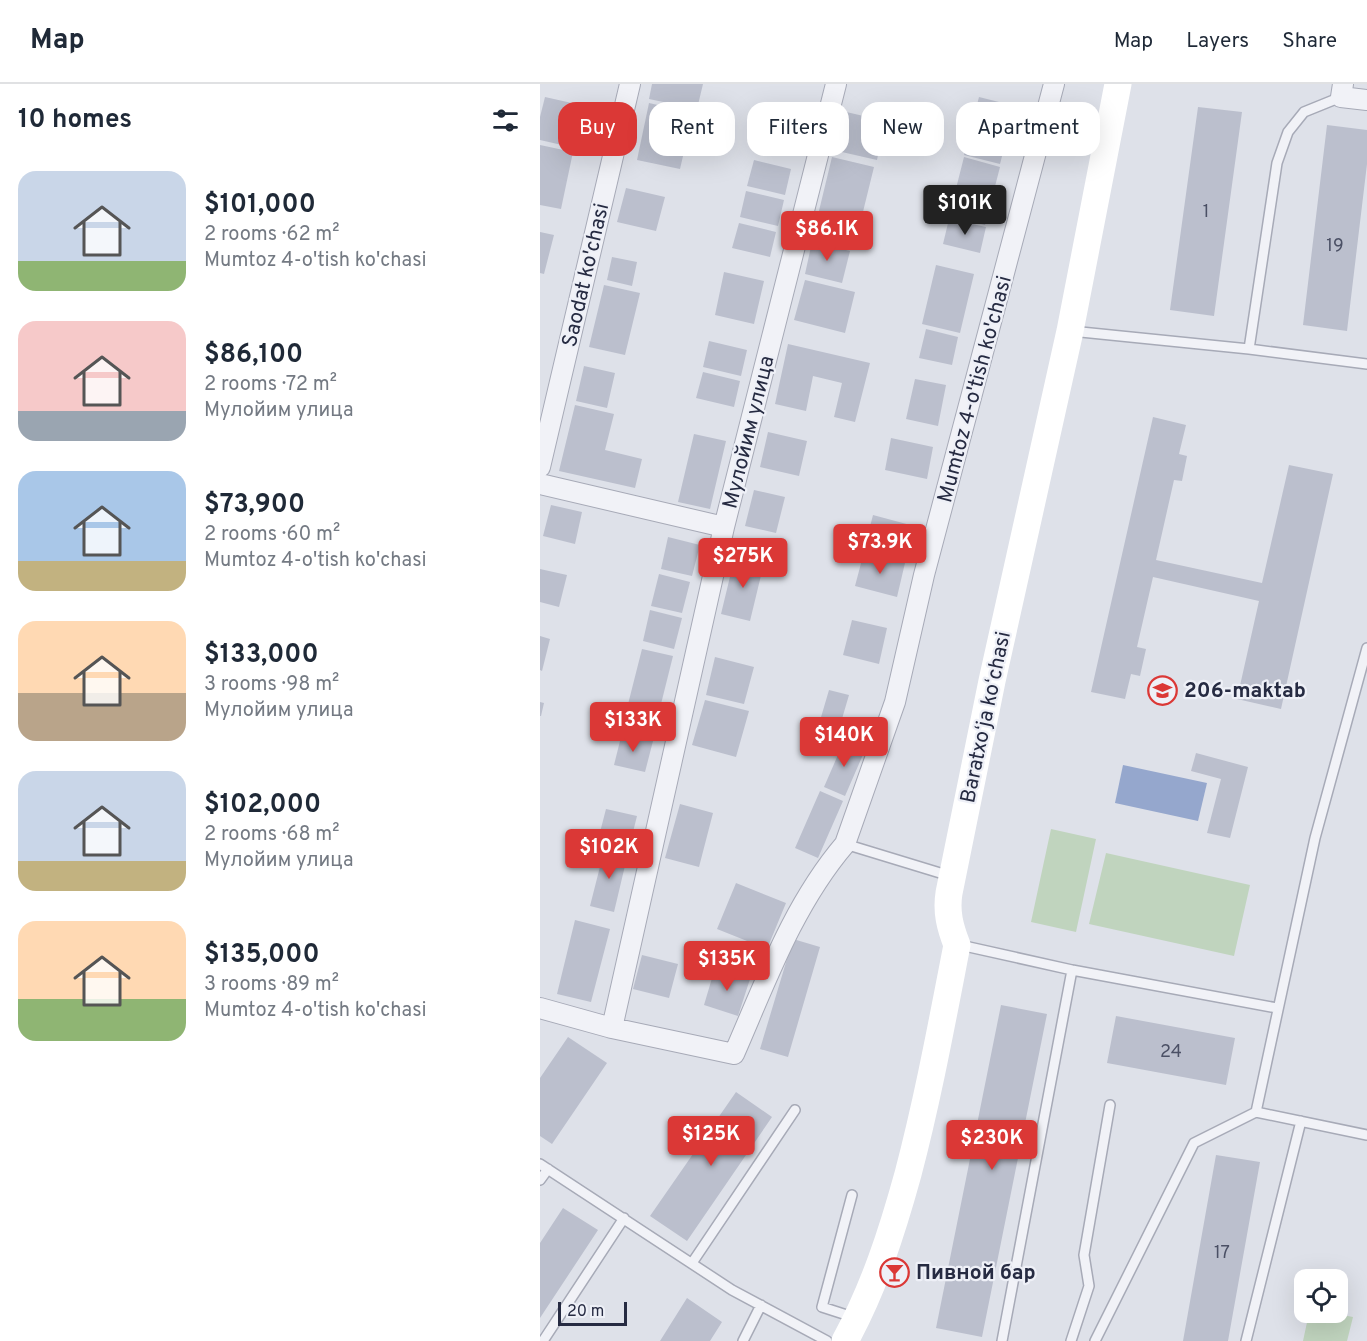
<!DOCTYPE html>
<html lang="en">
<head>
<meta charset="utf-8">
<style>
  :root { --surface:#fff; --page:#f2f2f3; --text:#1f2937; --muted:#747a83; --line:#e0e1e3; --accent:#db3836 }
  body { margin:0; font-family:Overpass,sans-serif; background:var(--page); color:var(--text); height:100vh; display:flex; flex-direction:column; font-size:22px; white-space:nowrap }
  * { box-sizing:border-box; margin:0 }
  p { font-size:20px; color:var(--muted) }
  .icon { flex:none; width:33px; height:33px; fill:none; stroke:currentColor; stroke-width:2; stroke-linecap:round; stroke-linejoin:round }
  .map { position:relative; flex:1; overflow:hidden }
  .panel { display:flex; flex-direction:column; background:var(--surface); width:540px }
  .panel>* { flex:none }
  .top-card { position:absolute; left:18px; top:18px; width:570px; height:54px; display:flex; gap:12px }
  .tools { position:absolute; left:754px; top:1185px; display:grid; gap:12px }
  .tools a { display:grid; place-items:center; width:54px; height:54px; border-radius:12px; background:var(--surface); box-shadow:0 6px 24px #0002; font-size:30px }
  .scale { position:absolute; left:18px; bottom:15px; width:69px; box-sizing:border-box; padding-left:6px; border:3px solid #262b42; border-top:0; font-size:16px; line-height:21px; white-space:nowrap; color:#262b42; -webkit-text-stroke:4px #eef0f7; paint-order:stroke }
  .price { position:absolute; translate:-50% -51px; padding:0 14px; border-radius:6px; background:var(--accent); color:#fff; font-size:20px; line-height:39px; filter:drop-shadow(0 2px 3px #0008) }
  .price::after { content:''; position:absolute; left:50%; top:36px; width:18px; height:14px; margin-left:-9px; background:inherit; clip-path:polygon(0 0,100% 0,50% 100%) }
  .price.active { background:#222; color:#fff }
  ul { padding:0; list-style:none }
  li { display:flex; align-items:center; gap:18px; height:150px; padding:0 18px }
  li span { display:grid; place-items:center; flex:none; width:168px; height:120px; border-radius:18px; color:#555 }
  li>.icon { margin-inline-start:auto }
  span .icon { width:72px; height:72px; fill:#fffc; stroke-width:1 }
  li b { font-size:26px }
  h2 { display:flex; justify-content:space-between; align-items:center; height:72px; padding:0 18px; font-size:26px }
  .chip { padding:0 21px; border-radius:18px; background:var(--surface); box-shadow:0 6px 24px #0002; font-size:21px; line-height:54px }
  .chip.active { background:var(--accent); color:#fff }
  header { display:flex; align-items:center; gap:36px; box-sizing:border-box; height:84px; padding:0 30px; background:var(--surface); border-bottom:2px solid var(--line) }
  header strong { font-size:28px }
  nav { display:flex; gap:33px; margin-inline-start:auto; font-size:21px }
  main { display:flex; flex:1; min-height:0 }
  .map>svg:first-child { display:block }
  .green { fill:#c0d4be }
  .water { fill:#95a7cd }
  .building { fill:#bbbfcd }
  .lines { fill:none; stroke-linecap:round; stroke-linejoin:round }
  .lane-casing { stroke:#a7aab7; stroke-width:12 }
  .street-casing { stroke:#a7aab7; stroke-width:22 }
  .lane { stroke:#f1f2f7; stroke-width:9 }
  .street { stroke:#f1f2f7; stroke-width:20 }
  .secondary { stroke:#fff; stroke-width:27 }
  .labels { text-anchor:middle; stroke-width:4.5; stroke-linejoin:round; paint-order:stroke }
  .number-label { font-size:18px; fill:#4b5065 }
  .street-label { font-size:21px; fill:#262b42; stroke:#eef0f7 }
  .poi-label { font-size:21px; font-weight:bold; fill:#262b42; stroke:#eef0f7; text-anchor:start }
</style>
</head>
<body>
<header>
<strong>Map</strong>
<nav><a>Map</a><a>Layers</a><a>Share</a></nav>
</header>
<main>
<section class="panel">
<h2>10 homes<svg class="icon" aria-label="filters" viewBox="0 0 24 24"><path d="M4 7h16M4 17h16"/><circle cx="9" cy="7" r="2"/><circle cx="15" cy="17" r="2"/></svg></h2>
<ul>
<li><span style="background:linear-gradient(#c9d6e8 75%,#8fb573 0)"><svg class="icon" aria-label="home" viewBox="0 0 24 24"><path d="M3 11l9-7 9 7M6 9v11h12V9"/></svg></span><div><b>$101,000</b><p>2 rooms · 62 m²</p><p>Mumtoz 4-o'tish ko'chasi</p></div></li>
<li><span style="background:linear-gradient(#f6c9c9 75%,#9aa5b1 0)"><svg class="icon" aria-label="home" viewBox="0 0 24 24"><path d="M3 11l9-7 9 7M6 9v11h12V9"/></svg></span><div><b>$86,100</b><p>2 rooms · 72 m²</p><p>Мулойим улица</p></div></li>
<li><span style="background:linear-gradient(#a9c7e8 75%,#c2b280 0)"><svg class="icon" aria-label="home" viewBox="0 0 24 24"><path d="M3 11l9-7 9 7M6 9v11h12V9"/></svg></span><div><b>$73,900</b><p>2 rooms · 60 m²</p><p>Mumtoz 4-o'tish ko'chasi</p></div></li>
<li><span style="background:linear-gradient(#ffd9b3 60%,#b9a48a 0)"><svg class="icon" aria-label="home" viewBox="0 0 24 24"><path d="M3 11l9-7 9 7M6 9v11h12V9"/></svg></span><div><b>$133,000</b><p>3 rooms · 98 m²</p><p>Мулойим улица</p></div></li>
<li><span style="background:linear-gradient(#c9d6e8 75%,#c2b280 0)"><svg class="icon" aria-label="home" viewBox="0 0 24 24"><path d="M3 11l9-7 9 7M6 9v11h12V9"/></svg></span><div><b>$102,000</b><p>2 rooms · 68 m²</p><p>Мулойим улица</p></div></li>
<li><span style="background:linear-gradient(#ffd9b3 65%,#8fb573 0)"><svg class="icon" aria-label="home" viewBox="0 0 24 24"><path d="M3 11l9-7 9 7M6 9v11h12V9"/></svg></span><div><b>$135,000</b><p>3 rooms · 89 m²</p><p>Mumtoz 4-o'tish ko'chasi</p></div></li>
</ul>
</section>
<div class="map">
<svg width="827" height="1257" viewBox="0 0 827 1257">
  <rect width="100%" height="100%" fill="#dee1e9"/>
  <path class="green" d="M 511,745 L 556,755 L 536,848 L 491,838 Z
    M 566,769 L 710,801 L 694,872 L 549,840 Z
    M 769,1229 L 791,1229 L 813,1233 L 807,1257 L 763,1257 Z"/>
  <path class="water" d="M 583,681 L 667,699 L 658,737 L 575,719 Z"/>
  <path class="building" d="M 112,0 L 163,0 L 157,25 L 109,15 Z
    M 5,13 L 45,22 L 35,64 L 0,56 L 0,33 Z
    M 439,13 L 475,22 L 460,80 L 424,71 Z
    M 109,19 L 153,29 L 140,85 L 97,76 Z
    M 658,23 L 702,28 L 674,232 L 630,226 Z
    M 302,27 L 345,37 L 337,76 L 293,66 Z
    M 787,41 L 827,46 L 827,80 L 807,247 L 763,241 Z
    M 0,61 L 33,68 L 21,125 L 0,121 Z
    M 292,73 L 334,83 L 319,144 L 277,135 Z
    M 424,73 L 460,83 L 445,141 L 409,132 Z
    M 214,76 L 251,85 L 245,111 L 207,102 Z
    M 86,104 L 125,113 L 116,147 L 77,138 Z
    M 206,107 L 244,116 L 238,142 L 200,133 Z
    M 409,135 L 446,143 L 440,169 L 403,160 Z
    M 199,139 L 236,148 L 230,173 L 192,164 Z
    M 0,148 L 14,151 L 4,190 L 0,189 Z
    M 272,158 L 310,167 L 302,199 L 265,190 Z
    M 72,173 L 97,178 L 92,202 L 67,196 Z
    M 396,181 L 434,190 L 420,249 L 382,240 Z
    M 184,188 L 224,197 L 214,240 L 175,231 Z
    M 265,196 L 315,208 L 305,249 L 254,236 Z
    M 64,201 L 100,209 L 85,271 L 49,263 Z
    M 386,245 L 418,253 L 412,281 L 379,274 Z
    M 169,257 L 207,266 L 201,292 L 163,283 Z
    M 248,260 L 330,279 L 315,338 L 294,333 L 302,299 L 273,292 L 266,327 L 235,320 Z
    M 44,282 L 75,289 L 67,324 L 36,317 Z
    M 163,288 L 200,297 L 194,323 L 156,314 Z
    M 375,295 L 406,301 L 398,342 L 366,335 Z
    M 35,321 L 74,330 L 65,366 L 102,375 L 95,404 L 19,387 Z
    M 613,333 L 646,341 L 639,370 L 647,372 L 642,397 L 634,396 L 616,476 L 722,499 L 749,381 L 793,390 L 741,625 L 697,615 L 719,517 L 613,493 L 597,563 L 606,565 L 600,592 L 591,590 L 585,615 L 551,608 Z
    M 228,348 L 267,357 L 259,392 L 220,383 Z
    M 154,350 L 186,357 L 170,425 L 138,418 Z
    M 351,354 L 393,363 L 387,395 L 345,386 Z
    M 214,406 L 245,413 L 236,449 L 205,442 Z
    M 11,421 L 42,428 L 35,460 L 3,452 Z
    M 333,431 L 374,442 L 366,476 L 324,466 Z
    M 128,453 L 160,461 L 152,492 L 121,485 Z
    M 324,468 L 365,479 L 357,513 L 315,502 Z
    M 195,472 L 224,479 L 210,537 L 181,530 Z
    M 0,485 L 27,491 L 19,523 L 0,518 Z
    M 119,490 L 150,498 L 142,529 L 111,522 Z
    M 110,526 L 142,534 L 134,565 L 103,557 Z
    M 312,536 L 347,544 L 339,580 L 303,571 Z
    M 0,552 L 10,555 L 2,587 L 0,586 Z
    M 102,565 L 133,572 L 115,644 L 84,636 Z
    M 175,573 L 214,583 L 204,620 L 166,611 Z
    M 289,606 L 309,611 L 294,662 L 274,657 Z
    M 165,616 L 209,627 L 196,673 L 152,661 Z
    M 0,618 L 4,619 L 1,632 L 0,632 Z
    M 82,649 L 113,657 L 105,688 L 74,681 Z
    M 304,657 L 325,666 L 305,712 L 284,703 Z
    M 656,669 L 708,683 L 690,754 L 667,749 L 681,695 L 651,687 Z
    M 280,707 L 303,717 L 278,774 L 255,764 Z
    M 140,720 L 173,729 L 159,783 L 125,774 Z
    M 66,725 L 97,732 L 89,764 L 58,756 Z
    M 65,763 L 88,769 L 74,828 L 50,822 Z
    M 196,799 L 246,819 L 227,865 L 177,845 Z
    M 35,836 L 70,845 L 51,918 L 17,910 Z
    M 253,855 L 280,863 L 248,973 L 220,965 Z
    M 102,871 L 138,880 L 129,914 L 93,905 Z
    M 175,884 L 210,895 L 198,932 L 164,921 Z
    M 461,921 L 507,930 L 442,1253 L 396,1244 Z
    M 576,932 L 695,954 L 686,1001 L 567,979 Z
    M 28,953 L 67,979 L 12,1060 L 0,1052 L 0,994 Z
    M 196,1008 L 232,1033 L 147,1157 L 110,1132 Z
    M 676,1071 L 720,1078 L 688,1257 L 643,1257 Z
    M 23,1124 L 58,1146 L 0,1234 L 0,1159 Z
    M 147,1214 L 182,1238 L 170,1257 L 120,1257 Z"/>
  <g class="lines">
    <defs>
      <path id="lane" d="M 531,247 L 709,265 L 827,280
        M 709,265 L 737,79 L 748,48 L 764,28 L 801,13
        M 305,760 L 410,792
        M 420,861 L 532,886 L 737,924
        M 716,1028 L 827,1051
        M 0,1080 L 192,1206 L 287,1257
        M 0,1096 L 8,1085
        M 312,1111 L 282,1223 L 316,1234
        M 152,1179 L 255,1026
        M 3,1257 L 84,1134
        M 203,1257 L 221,1221
        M 462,1257 L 532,886
        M 531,1257 L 549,1202 L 544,1171 L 570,1021
        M 555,1257 L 654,1059 L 716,1028 L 775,754 L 827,564
        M 706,1257 L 761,1037"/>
      <path id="street" d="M 803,0 L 801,13 L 827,16
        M 0,383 L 90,0
        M 0,400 L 184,443
        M 0,924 L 72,944 L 194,970 C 226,897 253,821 305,760 L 355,618 L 384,491 L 514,0
        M 72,944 L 184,443 L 296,0"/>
    </defs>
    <use href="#lane" class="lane-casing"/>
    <use href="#street" class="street-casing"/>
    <use href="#lane" class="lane"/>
    <use href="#street" class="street"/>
    <path class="secondary" d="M 305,1257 C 334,1204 352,1148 368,1090 C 388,1014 402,938 417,861 C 410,843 406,828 409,809 L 452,597 L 530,247 L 578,0"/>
  </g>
  <defs>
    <symbol id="school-ring" viewBox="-11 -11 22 22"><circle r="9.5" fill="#eef0f7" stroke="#db3836" stroke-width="1.5"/><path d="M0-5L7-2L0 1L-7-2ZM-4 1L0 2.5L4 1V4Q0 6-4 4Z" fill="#db3836"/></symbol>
    <symbol id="bar-ring" viewBox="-11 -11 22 22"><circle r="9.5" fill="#eef0f7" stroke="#db3836" stroke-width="1.5"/><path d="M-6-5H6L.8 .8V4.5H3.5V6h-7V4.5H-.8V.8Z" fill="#db3836"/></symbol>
  </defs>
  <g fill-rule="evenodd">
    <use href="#school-ring" x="606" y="590" width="33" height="33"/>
    <use href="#bar-ring" x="338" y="1172" width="33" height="33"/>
  </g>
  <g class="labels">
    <g class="number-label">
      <text x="666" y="133">1</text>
      <text x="795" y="167">19</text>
      <text x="631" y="973">24</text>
      <text x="682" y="1174">17</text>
    </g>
    <g class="street-label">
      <text transform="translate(45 191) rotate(-77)" y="7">Saodat ko'chasi</text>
      <text transform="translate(434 305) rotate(-75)" y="7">Mumtoz 4-o'tish ko'chasi</text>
      <text transform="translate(208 348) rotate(-76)" y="7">Мулойим улица</text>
      <text transform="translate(445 633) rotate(-78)" y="7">Baratxoʻja koʻchasi</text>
    </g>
    <g class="poi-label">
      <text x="644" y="613">206-maktab</text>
      <text x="376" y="1195">Пивной бар</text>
    </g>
  </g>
</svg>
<div class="tools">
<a><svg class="icon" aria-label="locate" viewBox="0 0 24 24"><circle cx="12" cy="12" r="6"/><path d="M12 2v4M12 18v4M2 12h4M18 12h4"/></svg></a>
</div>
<div class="scale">20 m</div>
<b class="price active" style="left:425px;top:152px">$101K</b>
<b class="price" style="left:287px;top:178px">$86.1K</b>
<b class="price" style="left:340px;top:491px">$73.9K</b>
<b class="price" style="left:203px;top:505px">$275K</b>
<b class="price" style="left:93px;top:669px">$133K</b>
<b class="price" style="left:304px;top:684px">$140K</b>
<b class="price" style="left:69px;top:796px">$102K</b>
<b class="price" style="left:187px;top:908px">$135K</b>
<b class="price" style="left:171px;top:1083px">$125K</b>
<b class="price" style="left:452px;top:1087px">$230K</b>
<div class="top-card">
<a class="chip active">Buy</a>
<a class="chip">Rent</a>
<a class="chip">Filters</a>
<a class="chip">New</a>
<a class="chip">Apartment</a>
</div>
</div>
</main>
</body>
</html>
